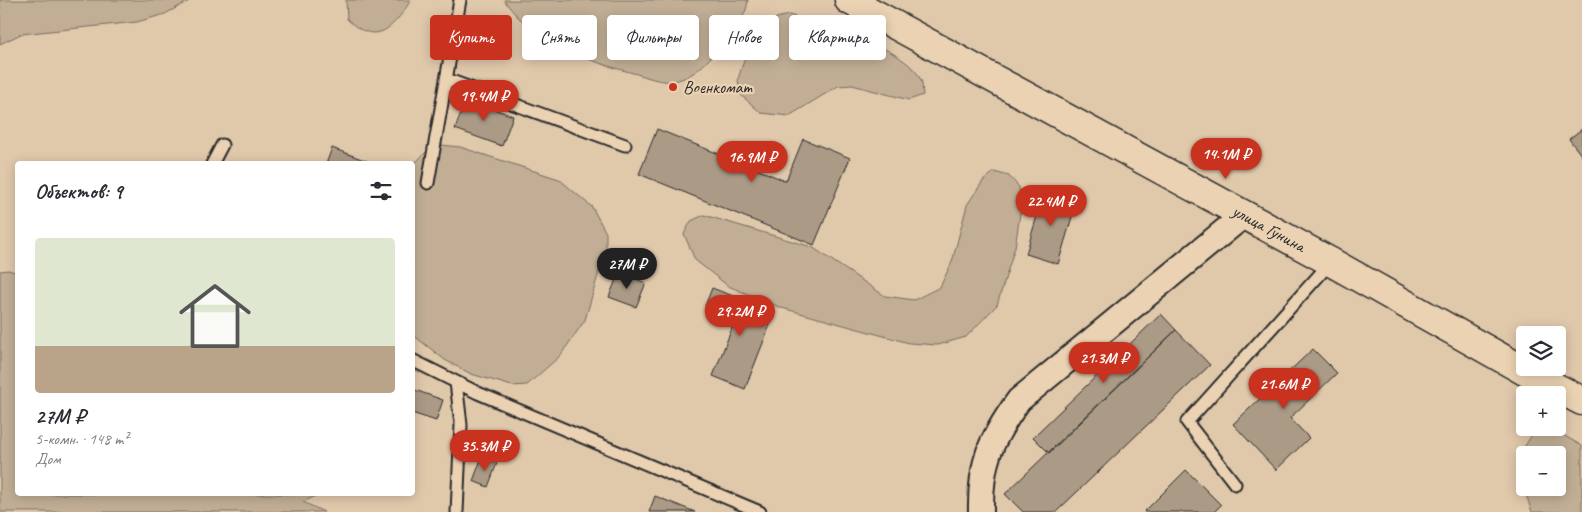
<!DOCTYPE html>
<html lang="ru">
<head>
<meta charset="utf-8">
<style>
  :root { --surface:#fff; --page:#f2f2f3; --text:#2b2b33; --muted:#7c7c81; --accent:#c8321e }
  body { margin:0; font-family:Caveat,sans-serif; background:var(--page); color:var(--text); height:100vh; display:flex; flex-direction:column; font-size:19px; white-space:nowrap }
  * { box-sizing:border-box; margin:0 }
  p { font-size:16px; color:var(--muted) }
  .icon { flex:none; width:28px; height:28px; fill:none; stroke:currentColor; stroke-width:2; stroke-linecap:round; stroke-linejoin:round }
  .map { position:relative; flex:1; overflow:hidden }
  .details { position:absolute; left:15px; top:161px; width:400px; height:335px; display:flex; flex-direction:column; background:var(--surface); border-radius:5px; box-shadow:0 2px 12px #0003 }
  .details>* { flex:none }
  .guide { position:absolute; left:430px; top:15px; width:475px; height:45px; display:flex; gap:10px }
  .fabs { position:absolute; left:1516px; top:326px; display:grid; gap:10px }
  .fabs a { display:grid; place-items:center; width:50px; height:50px; border-radius:5px; background:var(--surface); box-shadow:0 2px 12px #0003; font-size:25px }
  .price { position:absolute; translate:-50% -42px; padding:0 11px; border-radius:18px; background:var(--accent); color:#fff; font-size:16px; line-height:32px; filter:drop-shadow(0 1px 2px #0008) }
  .price::after { content:''; position:absolute; left:50%; top:30px; width:15px; height:11px; margin-left:-8px; background:inherit; clip-path:polygon(0 0,100% 0,50% 100%) }
  .price.current { background:#222; color:#fff }
  ul { padding:0; list-style:none }
  li { display:grid; align-content:center; gap:10px; height:265px; padding:0 20px }
  li span { display:grid; place-items:center; height:155px; border-radius:5px; color:#555 }
  li>.icon { margin-inline-start:auto }
  span .icon { width:90px; height:90px; fill:#fffc; stroke-width:1 }
  li b { font-size:21px }
  h2 { display:flex; justify-content:space-between; align-items:center; height:60px; padding:0 20px; font-size:21px }
  .pill { padding:0 18px; border-radius:5px; background:var(--surface); box-shadow:0 2px 12px #0003; font-size:18px; line-height:45px }
  .pill.current { background:var(--accent); color:#fff }
  .map>svg:first-child { display:block }
  .green { fill:#c1ae95; stroke:#766c60; fill-rule:evenodd }
  .building { fill:#ab9a85; stroke:#2b2b2b }
  .lines { fill:none; stroke-linecap:round; stroke-linejoin:round }
  .lane-casing { stroke:#2b2b2b; stroke-width:15 }
  .street-casing { stroke:#2b2b2b; stroke-width:28 }
  .secondary-casing { stroke:#2b2b2b; stroke-width:31 }
  .lane { stroke:#ebd2b3; stroke-width:11 }
  .street { stroke:#ebd2b3; stroke-width:24 }
  .secondary { stroke:#ebd2b3; stroke-width:28 }
  .poi-dot { fill:#c8321e; stroke:#ebd2b3; stroke-width:2 }
  .labels { text-anchor:middle; stroke-width:4.5; stroke-linejoin:round; paint-order:stroke }
  .poi-label { font-size:18px; fill:#2b2b2b; stroke:#ebd2b3; text-anchor:start }
  .street-label { font-size:18px; fill:#2b2b2b; stroke:#ebd2b3 }
</style>
</head>
<body>
<div class="map">
<svg width="1582" height="512" viewBox="0 0 1582 512">
  <rect width="100%" height="100%" fill="#e0c8ab"/>
  <filter id="ink" filterUnits="userSpaceOnUse"><feTurbulence type="fractalNoise" baseFrequency=".02" numOctaves="2"/><feDisplacementMap in="SourceGraphic" scale="10" xChannelSelector="R" yChannelSelector="G"/><feConvolveMatrix kernelMatrix="1 2 1 2 8 2 1 2 1" color-interpolation-filters="sRGB"/></filter>
  <g filter="url(#ink)">
    <path class="green" d="M 0,0 L 191,0 L 165,14 L 137,22 L 21,34 L 0,44 Z
      M 346,0 L 411,0 C 394,27 377,48 347,19 Z
      M 504,0 L 748,0 C 747,17 734,29 724,42 C 711,57 698,75 678,80 C 665,84 650,78 637,74 C 588,61 534,44 504,0 Z
      M 789,15 C 821,23 908,48 921,80 C 923,84 922,91 923,95 L 909,100 L 852,85 L 838,86 L 789,116 L 761,113 L 740,94 L 738,79 L 747,51 L 776,18 Z
      M 441,145 L 460,147 L 559,179 L 592,207 L 606,233 L 606,248 L 585,320 L 560,356 L 527,385 L 512,386 L 471,374 L 445,360 L 413,335 L 412,166 L 428,150 Z
      M 994,172 L 1009,176 L 1019,187 L 1022,201 L 1015,247 L 997,305 L 966,337 L 938,345 L 909,343 L 782,308 L 728,286 L 695,260 L 684,234 L 691,221 L 704,215 L 812,247 L 885,296 L 914,300 L 940,287 L 952,262 L 967,205 L 983,181 Z
      M 8,270 L 18,273 L 18,494 L 320,494 L 303,502 L 324,512 L 0,512 L 0,271 Z
      M 1551,428 L 1582,446 L 1582,512 L 1532,512 L 1522,483 L 1520,454 L 1535,430 ZM 1525,455 L 1558,455 L 1558,488 L 1525,488 Z"/>
    <path class="building" d="M 466,99 L 513,116 L 502,146 L 455,129 Z
      M 657,129 L 786,181 L 803,139 L 850,158 L 814,245 L 639,174 Z
      M 1582,129 L 1582,156 L 1569,139 Z
      M 332,148 L 375,164 L 326,164 Z
      M 1044,191 L 1077,200 L 1058,264 L 1026,254 Z
      M 619,272 L 646,283 L 636,307 L 609,297 Z
      M 712,288 L 775,312 L 745,389 L 713,376 L 736,318 L 705,306 Z
      M 1161,314 L 1176,330 L 1049,453 L 1033,437 Z
      M 1176,330 L 1210,365 L 1056,512 L 1023,512 L 1005,494 Z
      M 1313,349 L 1337,373 L 1290,418 L 1309,438 L 1276,470 L 1233,424 Z
      M 412,389 L 443,400 L 436,421 L 412,413 Z
      M 482,457 L 497,463 L 488,487 L 473,481 Z
      M 1186,470 L 1221,505 L 1214,512 L 1144,512 Z
      M 655,496 L 695,512 L 649,512 Z"/>
    <g class="lines">
      <defs>
        <path id="lane" d="M 446,79 L 625,145
          M 212,164 L 222,145
          M 428,183 L 460,0
          M 412,360 L 478,393 L 760,512
          M 456,382 L 461,425 L 457,512
          M 1235,484 L 1187,422 L 1331,262"/>
        <path id="street" d="M 981,512 C 980,463 990,440 1019,400 L 1244,215"/>
        <g id="secondary">
          <path id="s1" d="M 849,0 L 1331,262 L 1530,374 L 1582,401"/>
        </g>
      </defs>
      <use href="#lane" class="lane-casing"/>
      <use href="#street" class="street-casing"/>
      <use href="#secondary" class="secondary-casing"/>
      <use href="#lane" class="lane"/>
      <use href="#street" class="street"/>
      <use href="#secondary" class="secondary"/>
    </g>
  </g>
  <circle class="poi-dot" cx="673" cy="87" r="5"/>
  <g class="labels">
    <g class="poi-label">
      <text x="683" y="93">Военкомат</text>
    </g>
    <g class="street-label">
      <text dy="6" stroke="none"><textPath href="#s1" startOffset="478">улица Гунина</textPath></text>
    </g>
  </g>
</svg>
<div class="fabs">
<a><svg class="icon" aria-label="layers" viewBox="0 0 24 24"><path d="M12 4l9 5-9 5-9-5zM3 14l9 5 9-5"/></svg></a>
<a>+</a>
<a>−</a>
</div>
<b class="price" style="left:484px;top:122px">19.4M ₽</b>
<b class="price" style="left:1226px;top:180px">14.1M ₽</b>
<b class="price" style="left:752px;top:183px">16.9M ₽</b>
<b class="price" style="left:1051px;top:227px">22.4M ₽</b>
<b class="price current" style="left:627px;top:290px">27M ₽</b>
<b class="price" style="left:740px;top:337px">29.2M ₽</b>
<b class="price" style="left:1104px;top:384px">21.3M ₽</b>
<b class="price" style="left:1284px;top:410px">21.6M ₽</b>
<b class="price" style="left:485px;top:472px">35.3M ₽</b>
<div class="guide">
<a class="pill current">Купить</a>
<a class="pill">Снять</a>
<a class="pill">Фильтры</a>
<a class="pill">Новое</a>
<a class="pill">Квартира</a>
</div>
<section class="details">
<h2>Объектов: 9<svg class="icon" aria-label="filters" viewBox="0 0 24 24"><path d="M4 7h16M4 17h16"/><circle cx="9" cy="7" r="2"/><circle cx="15" cy="17" r="2"/></svg></h2>
<ul>
<li><span style="background:linear-gradient(#dfe7d0 70%,#b9a48a 0)"><svg class="icon" aria-label="home" viewBox="0 0 24 24"><path d="M3 11l9-7 9 7M6 9v11h12V9"/></svg></span><div><b>27M ₽</b><p>5-комн. · 148 m²</p><p>Дом</p></div></li>
</ul>
</section>
</div>
</body>
</html>
